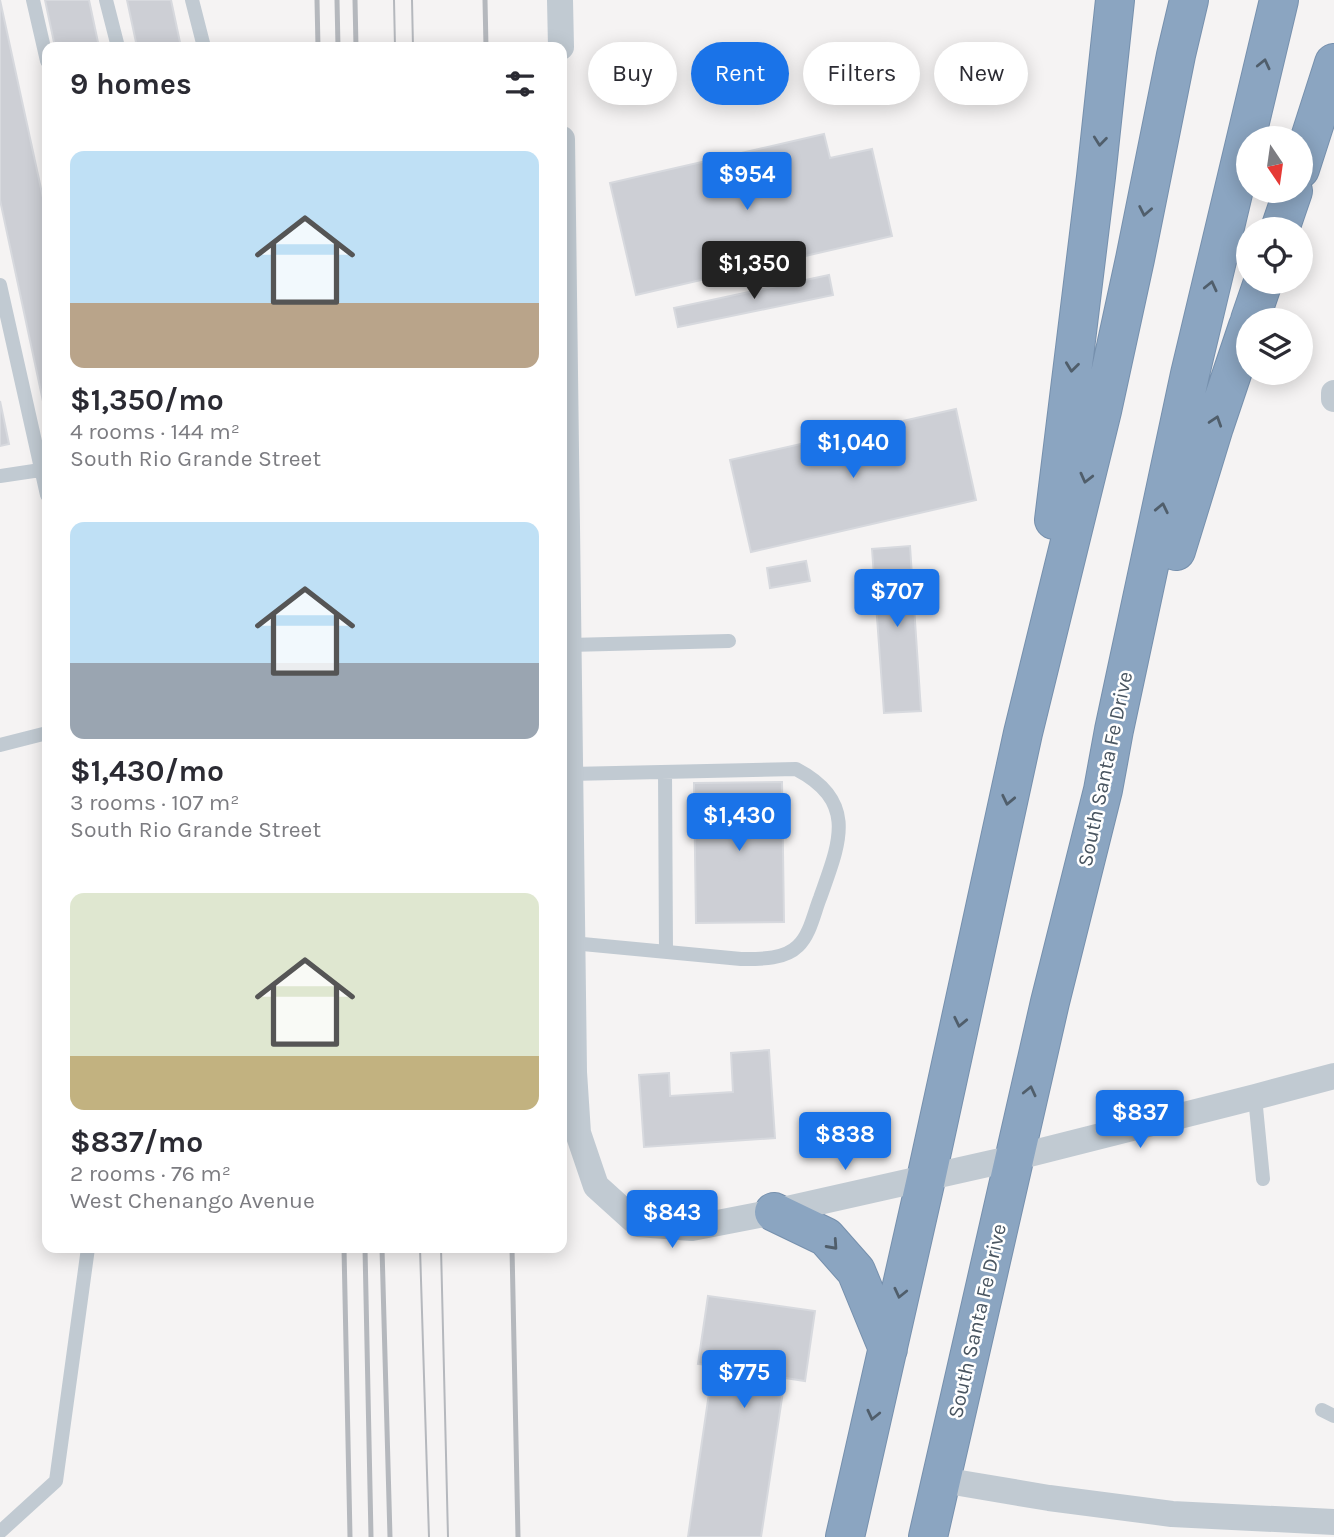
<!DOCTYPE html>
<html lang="en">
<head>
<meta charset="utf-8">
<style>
  :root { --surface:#fff; --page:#f2f2f3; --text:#2b2b33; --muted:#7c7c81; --accent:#1a73e8 }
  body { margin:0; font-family:Karla,sans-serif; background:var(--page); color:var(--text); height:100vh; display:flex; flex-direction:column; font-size:26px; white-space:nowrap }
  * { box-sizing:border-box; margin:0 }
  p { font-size:23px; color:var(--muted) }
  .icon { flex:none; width:38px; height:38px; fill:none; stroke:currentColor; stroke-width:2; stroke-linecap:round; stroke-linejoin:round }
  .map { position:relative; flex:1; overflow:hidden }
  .drawer { position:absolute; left:42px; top:42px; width:525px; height:1211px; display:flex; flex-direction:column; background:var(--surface); border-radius:14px; box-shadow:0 4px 18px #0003 }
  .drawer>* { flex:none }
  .guide { position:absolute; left:588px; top:42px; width:640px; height:63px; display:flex; gap:14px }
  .needle { width:46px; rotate:167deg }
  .tools { position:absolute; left:1236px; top:126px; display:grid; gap:14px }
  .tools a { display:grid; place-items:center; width:77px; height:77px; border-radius:50%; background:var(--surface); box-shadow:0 4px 18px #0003; font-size:35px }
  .price { position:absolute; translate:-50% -60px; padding:0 16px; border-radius:7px; background:var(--accent); color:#fff; font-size:23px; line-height:46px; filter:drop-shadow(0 2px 4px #0008) }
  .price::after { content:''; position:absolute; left:50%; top:42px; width:21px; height:16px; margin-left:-10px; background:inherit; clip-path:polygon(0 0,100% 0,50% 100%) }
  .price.active { background:#222; color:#fff }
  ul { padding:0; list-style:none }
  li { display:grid; align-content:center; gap:14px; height:371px; padding:0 28px }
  li span { display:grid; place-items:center; height:217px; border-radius:14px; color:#555 }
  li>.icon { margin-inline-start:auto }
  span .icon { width:126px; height:126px; fill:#fffc; stroke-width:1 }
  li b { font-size:30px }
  h2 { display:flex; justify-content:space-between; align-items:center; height:84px; padding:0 28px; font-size:30px }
  .chip { padding:0 24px; border-radius:32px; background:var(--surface); box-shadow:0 4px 18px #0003; font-size:24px; line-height:63px }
  .chip.active { background:var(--accent); color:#fff }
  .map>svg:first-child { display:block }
  .building { fill:#cdcfd5; stroke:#d7d9de; stroke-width:2 }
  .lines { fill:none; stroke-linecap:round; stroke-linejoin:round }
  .highway-casing { stroke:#7690ad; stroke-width:40 }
  .lane { stroke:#c1cad2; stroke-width:14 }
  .street { stroke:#c1cad2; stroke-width:26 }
  .highway { stroke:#8ba5c1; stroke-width:38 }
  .tram { stroke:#b5b8bd; stroke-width:2 }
  .rail { stroke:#b5b8bd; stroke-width:5 }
  .oneway { stroke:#505e6b }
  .labels { text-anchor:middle; stroke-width:5; stroke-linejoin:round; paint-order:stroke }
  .street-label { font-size:21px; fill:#4a5661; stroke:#fff }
</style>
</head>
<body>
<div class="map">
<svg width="1334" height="1537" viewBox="0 0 1334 1537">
  <rect width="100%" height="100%" fill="#f5f3f3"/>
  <path class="building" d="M 0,0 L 47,216 L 47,420 L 0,200 Z
    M 45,0 L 89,0 L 99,47 L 55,47 Z
    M 127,0 L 171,0 L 181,47 L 137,47 Z
    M 824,134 L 830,158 L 872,149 L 892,236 L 636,295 L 610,183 Z
    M 829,275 L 833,295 L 678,327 L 674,308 Z
    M 0,401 L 9,444 L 0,446 Z
    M 956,409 L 976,500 L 751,552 L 730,460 Z
    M 910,546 L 921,711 L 884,713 L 872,549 Z
    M 806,561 L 810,581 L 770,588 L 767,568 Z
    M 782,782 L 784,922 L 696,923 L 694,783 Z
    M 769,1050 L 775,1138 L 644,1147 L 639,1075 L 669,1073 L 670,1096 L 733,1092 L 731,1053 Z
    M 708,1296 L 815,1311 L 805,1381 L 785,1378 L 761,1537 L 688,1537 L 713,1366 L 698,1364 Z"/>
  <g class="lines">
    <defs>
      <path id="highway" d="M 1300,169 L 1334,63
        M 1280,229 L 1293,191
        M 1250,320 L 1263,282
        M 1054,520 L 1096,177 L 1115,0
        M 1176,551 L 1214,427 L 1248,326
        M 774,1212 L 826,1237 L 856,1271 L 888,1349
        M 845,1537 L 926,1179 L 1023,733 L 1102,411 L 1135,259 L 1176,55 L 1189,0
        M 928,1537 L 1050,1002 L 1103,790 L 1114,730 L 1190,374 L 1279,0"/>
    </defs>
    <use href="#highway" class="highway-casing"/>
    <path class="lane" d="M 33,0 L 47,61
      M 106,0 L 118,47
      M 192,0 L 204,47
      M 0,285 L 47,495
      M 0,476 L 47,469
      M 569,645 L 729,641
      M 0,745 L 47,733
      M 665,772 L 666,952
      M 570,774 L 796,769 C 859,802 839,844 820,898 C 814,913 810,935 798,946 C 784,960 759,959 741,959 L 572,943
      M 1255,1097 L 1263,1179
      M 1322,1410 L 1334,1416
      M 0,1532 L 56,1481 L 88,1248"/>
    <path class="street" d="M 560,0 L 561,47
      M 562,139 L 574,1072 L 578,1133 L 596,1186 L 638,1224 L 692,1228 L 774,1212 L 1014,1158 L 1255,1097 L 1334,1076
      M 1334,393 L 1334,399
      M 942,1480 L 1049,1498 L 1172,1514 L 1334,1522"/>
    <use href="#highway" class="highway"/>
    <path class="tram" d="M 394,0 L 395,47
      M 412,0 L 413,47
      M 420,1248 L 429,1537
      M 441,1248 L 448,1537"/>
    <path class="rail" d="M 317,0 L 318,47
      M 337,0 L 338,47
      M 355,0 L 356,47
      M 485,0 L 486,47
      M 344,1248 L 350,1537
      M 365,1248 L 371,1537
      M 382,1248 L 390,1537
      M 512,1248 L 518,1537"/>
  </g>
  <defs><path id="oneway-chevron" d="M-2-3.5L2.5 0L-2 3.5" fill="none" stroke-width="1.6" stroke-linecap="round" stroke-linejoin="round" transform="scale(1.75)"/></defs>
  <g class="oneway">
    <use href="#oneway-chevron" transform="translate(1264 64) rotate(-77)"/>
    <use href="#oneway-chevron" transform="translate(1100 141) rotate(96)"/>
    <use href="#oneway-chevron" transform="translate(1145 211) rotate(101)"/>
    <use href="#oneway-chevron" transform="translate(1211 286) rotate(-77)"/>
    <use href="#oneway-chevron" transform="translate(1072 367) rotate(97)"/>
    <use href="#oneway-chevron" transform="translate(1216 421) rotate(-72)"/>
    <use href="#oneway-chevron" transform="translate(1086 478) rotate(104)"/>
    <use href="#oneway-chevron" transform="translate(1162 508) rotate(-78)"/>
    <use href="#oneway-chevron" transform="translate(1008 800) rotate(102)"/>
    <use href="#oneway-chevron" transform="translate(960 1022) rotate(102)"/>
    <use href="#oneway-chevron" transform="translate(1030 1091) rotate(-77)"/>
    <use href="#oneway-chevron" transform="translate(833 1245) rotate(48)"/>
    <use href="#oneway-chevron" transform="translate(900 1293) rotate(103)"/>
    <use href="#oneway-chevron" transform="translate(873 1415) rotate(103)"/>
  </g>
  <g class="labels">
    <g class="street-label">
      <text transform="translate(1105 769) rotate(-78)" y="7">South Santa Fe Drive</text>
      <text transform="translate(977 1321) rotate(-77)" y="7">South Santa Fe Drive</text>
    </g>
  </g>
</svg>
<div class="tools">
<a><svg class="needle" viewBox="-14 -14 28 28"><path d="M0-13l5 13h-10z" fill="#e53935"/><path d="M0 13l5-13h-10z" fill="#7c7c81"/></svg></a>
<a><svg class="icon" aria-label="locate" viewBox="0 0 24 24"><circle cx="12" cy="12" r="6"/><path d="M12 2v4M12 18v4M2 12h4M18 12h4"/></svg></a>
<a><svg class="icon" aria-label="layers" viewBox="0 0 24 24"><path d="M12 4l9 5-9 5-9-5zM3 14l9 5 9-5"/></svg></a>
</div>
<b class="price" style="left:747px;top:212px">$954</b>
<b class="price active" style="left:754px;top:301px">$1,350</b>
<b class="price" style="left:853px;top:480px">$1,040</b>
<b class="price" style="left:897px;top:629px">$707</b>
<b class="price" style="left:739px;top:853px">$1,430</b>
<b class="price" style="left:1140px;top:1150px">$837</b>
<b class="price" style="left:845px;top:1172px">$838</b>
<b class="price" style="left:672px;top:1250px">$843</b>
<b class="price" style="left:744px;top:1410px">$775</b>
<div class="guide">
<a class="chip">Buy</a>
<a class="chip active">Rent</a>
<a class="chip">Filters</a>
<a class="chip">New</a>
</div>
<section class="drawer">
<h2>9 homes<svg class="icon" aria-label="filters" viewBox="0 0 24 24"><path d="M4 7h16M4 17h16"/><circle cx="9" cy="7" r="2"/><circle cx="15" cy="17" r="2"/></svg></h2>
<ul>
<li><span style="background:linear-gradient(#bfe0f5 70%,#b9a48a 0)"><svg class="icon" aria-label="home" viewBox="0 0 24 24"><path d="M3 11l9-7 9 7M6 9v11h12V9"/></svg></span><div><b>$1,350/mo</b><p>4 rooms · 144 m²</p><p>South Rio Grande Street</p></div></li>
<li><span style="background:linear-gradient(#bfe0f5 65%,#9aa5b1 0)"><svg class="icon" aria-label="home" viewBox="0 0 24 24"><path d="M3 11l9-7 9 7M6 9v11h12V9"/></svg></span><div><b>$1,430/mo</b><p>3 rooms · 107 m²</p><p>South Rio Grande Street</p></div></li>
<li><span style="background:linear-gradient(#dfe7d0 75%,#c2b280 0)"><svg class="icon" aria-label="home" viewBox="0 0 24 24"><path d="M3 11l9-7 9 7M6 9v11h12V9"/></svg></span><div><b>$837/mo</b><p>2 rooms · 76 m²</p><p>West Chenango Avenue</p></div></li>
</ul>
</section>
</div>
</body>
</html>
